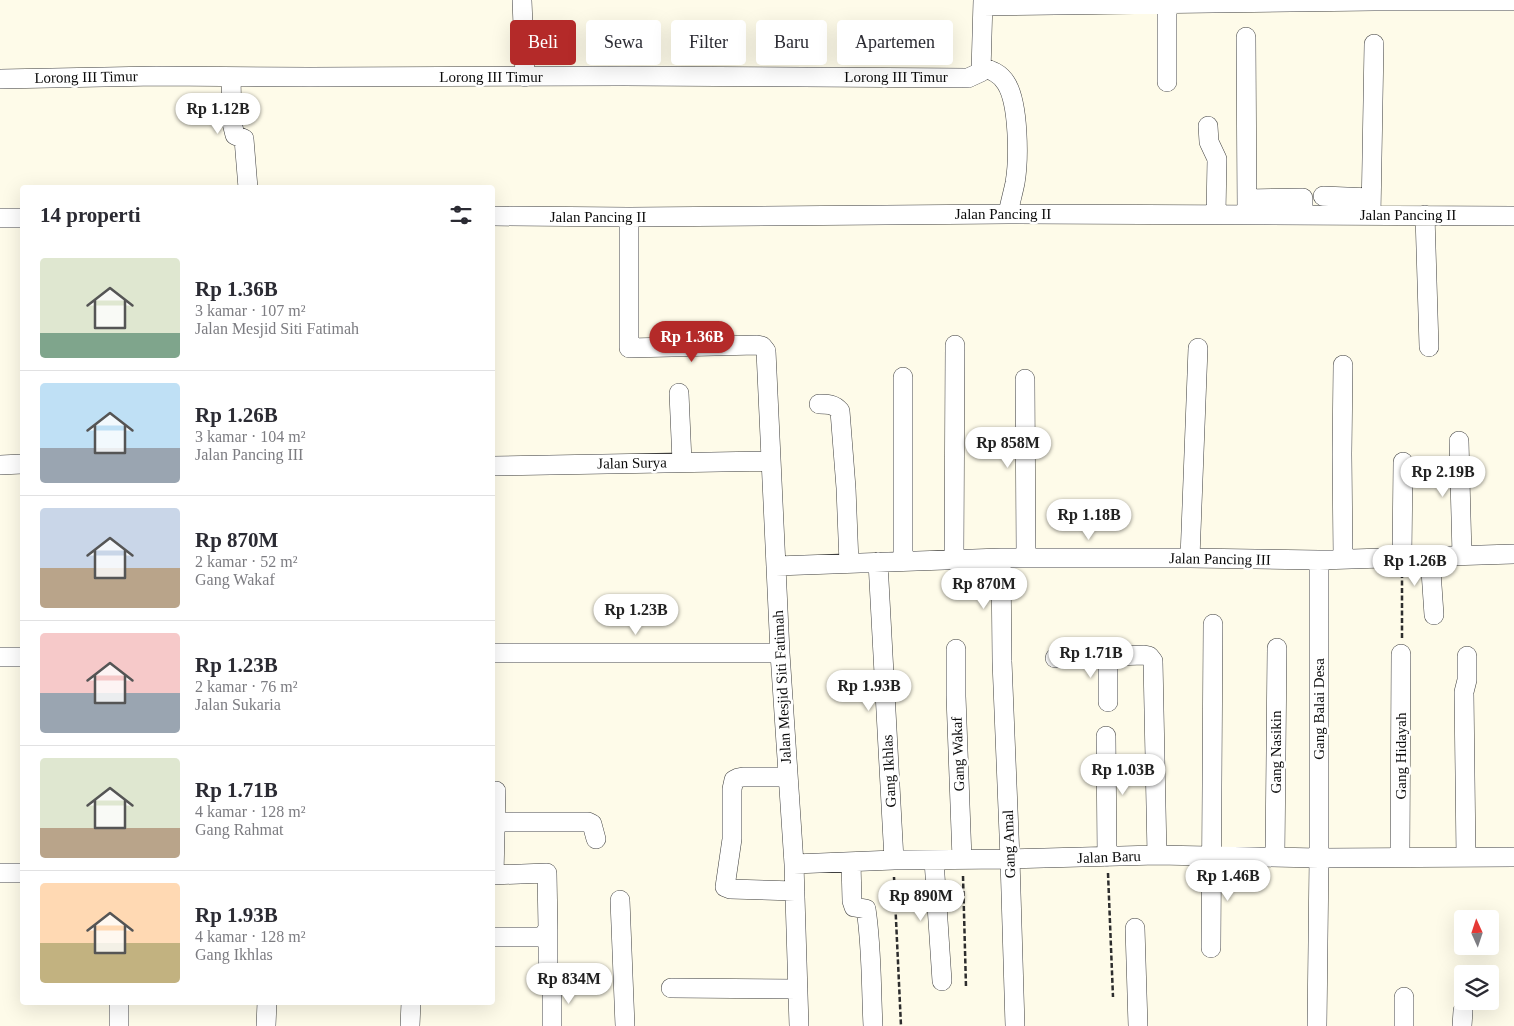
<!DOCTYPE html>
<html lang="id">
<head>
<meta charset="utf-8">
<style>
  :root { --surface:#fff; --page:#f7f7f7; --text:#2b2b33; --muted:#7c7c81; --line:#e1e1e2; --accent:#b42a29 }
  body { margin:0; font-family:"Times New Roman",serif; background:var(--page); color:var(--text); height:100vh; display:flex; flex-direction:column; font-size:19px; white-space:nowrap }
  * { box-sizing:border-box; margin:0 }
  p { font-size:16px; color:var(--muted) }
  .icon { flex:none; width:28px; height:28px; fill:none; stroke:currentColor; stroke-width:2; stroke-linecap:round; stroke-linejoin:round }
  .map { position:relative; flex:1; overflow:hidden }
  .panel { position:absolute; left:20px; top:185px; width:475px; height:820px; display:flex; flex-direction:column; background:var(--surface); border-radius:5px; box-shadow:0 5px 20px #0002 }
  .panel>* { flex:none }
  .banner { position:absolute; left:510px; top:20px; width:475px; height:45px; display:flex; gap:10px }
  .needle { width:32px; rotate:357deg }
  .buttons { position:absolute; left:1454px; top:910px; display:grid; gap:10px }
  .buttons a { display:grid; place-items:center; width:45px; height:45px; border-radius:5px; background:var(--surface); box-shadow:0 5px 20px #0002; font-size:25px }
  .price { position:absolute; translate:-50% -42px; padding:0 11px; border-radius:18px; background:#fff; color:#222; font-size:16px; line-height:32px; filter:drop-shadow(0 1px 2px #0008) }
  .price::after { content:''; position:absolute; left:50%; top:30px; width:15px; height:11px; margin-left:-8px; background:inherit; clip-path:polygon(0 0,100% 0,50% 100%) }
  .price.current { background:var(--accent); color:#fff }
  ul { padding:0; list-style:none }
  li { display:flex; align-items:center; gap:15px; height:125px; padding:0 20px }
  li+li { border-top:1px solid var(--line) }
  li span { display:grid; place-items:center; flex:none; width:140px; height:100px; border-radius:5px; color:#555 }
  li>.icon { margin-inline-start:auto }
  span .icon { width:60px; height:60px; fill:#fffc; stroke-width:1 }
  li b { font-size:21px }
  h2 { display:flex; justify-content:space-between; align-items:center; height:60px; padding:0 20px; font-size:21px }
  .tag { padding:0 18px; border-radius:5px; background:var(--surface); box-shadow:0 5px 20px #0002; font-size:18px; line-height:45px }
  .tag.current { background:var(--accent); color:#fff }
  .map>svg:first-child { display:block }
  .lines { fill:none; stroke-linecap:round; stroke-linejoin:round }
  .minor-casing { stroke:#3e3e3e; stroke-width:20 }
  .path { stroke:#2d2d2d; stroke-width:2.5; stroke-dasharray:5 2.5; stroke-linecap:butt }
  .minor { stroke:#fff; stroke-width:19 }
  .labels { text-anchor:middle; stroke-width:5; stroke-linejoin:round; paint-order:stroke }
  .street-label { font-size:15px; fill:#0b0b0b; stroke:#fff }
</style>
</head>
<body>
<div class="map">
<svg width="1514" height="1026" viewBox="0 0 1514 1026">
  <rect width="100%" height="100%" fill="#fefbe9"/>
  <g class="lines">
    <defs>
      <path id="minor" d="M 522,0 L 525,77
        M 983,6 L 1374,1 L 1514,1
        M 1246,37 L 1247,214
        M 981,67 C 991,70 1000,73 1006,83 C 1019,103 1019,160 1015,183 C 1013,193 1010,203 1008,214
        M 231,77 L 232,123 L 235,135 L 244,139 L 248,188
        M 0,79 L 156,76 L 310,77 L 624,76 L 968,78 L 981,72 L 983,0
        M 1167,82 L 1167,3
        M 1208,126 L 1209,142 L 1217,159 L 1216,214
        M 1323,196 L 1371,198
        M 1247,199 L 1303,198 L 1303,215
        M 1371,215 L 1374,44
        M 1425,215 L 1429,347
        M 492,216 L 629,217 L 1008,214 L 1514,216
        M 629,217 L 629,348 L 757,345 L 762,346 L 766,351 L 780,653 L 794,864 L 799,1026
        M 0,218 L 22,218
        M 903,377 L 903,561
        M 1025,379 L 1026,558
        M 679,393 L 682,462
        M 819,404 C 828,404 834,404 840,411 L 846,488 L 849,563
        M 1459,441 L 1462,555
        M 0,465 L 22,464
        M 492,466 L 771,461
        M 1430,556 L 1434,615
        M 1402,557 L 1403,462
        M 1001,558 L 1002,661 L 1010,859 L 1015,1026
        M 1190,558 L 1198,348
        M 1343,559 L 1342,454 L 1343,365
        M 954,560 L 955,345
        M 878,562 L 894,860
        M 776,566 L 1001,558 L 1190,558 L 1319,560 L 1514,554
        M 956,649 L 956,696 L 962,859
        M 492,653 L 780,653
        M 1108,656 L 1108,702
        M 0,657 L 22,657
        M 1055,658 L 1144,655 L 1149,656 L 1153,661 L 1157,855
        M 1106,736 L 1107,857
        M 788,777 L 743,777 L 738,778 L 734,780 L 732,789 L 732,839 L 725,887 L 730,889 L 795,891
        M 495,822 L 588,822 L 592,824 L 596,839
        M 1275,857 L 1277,648
        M 1400,857 L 1401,654
        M 1466,857 L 1464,692 L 1467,680 L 1467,656
        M 934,860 L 942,981
        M 851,862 L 852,901 L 854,907 L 866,909 C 872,948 871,987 873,1026
        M 794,864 L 894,860 L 1010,859 L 1157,855 L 1319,858 L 1514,857
        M 0,873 L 22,873
        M 492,875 L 547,873 L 548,929 L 542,937 L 492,937
        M 494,875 L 496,791
        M 620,900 L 625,1026
        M 1135,928 L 1138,1026
        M 548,929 L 548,966
        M 1211,948 L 1213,624
        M 671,988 L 798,989
        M 119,1002 L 119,1026
        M 266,1026 L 267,1002
        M 410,1026 L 411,1002
        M 552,1026 L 552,989
        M 1317,1026 L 1319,858 L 1319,560
        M 1404,1026 L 1404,997
        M 1462,1026 L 1463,1011"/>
    </defs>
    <use href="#minor" class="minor-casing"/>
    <path class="path" d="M 1402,638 L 1402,573
      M 1108,873 L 1113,997
      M 963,876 L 966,987
      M 894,877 L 901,1026"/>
    <use href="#minor" class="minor"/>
  </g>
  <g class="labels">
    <g class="street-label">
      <text transform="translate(86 77) rotate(-1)" y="5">Lorong III Timur</text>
      <text x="491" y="82">Lorong III Timur</text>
      <text x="896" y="82">Lorong III Timur</text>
      <text x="1003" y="219">Jalan Pancing II</text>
      <text x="1408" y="220">Jalan Pancing II</text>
      <text x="598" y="222">Jalan Pancing II</text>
      <text transform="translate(632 463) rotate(-1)" y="5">Jalan Surya</text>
      <text transform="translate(1220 559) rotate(1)" y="5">Jalan Pancing III</text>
      <text transform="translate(782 687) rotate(-93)" y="5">Jalan Mesjid Siti Fatimah</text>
      <text transform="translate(1319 709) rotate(-90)" y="5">Gang Balai Desa</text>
      <text transform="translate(1276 752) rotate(-90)" y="5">Gang Nasikin</text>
      <text transform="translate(958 754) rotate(-92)" y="5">Gang Wakaf</text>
      <text transform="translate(1401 756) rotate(-90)" y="5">Gang Hidayah</text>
      <text transform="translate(889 771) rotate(-93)" y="5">Gang Ikhlas</text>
      <text transform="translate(1009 844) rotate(-92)" y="5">Gang Amal</text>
      <text transform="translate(1109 857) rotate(-2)" y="5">Jalan Baru</text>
    </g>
  </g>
</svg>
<div class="buttons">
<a><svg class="needle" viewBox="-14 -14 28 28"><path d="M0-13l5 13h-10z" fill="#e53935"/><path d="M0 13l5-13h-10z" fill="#7c7c81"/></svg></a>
<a><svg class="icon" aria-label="layers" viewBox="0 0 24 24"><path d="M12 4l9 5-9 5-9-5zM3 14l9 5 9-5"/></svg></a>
</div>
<b class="price" style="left:218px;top:135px">Rp 1.12B</b>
<b class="price current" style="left:692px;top:363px">Rp 1.36B</b>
<b class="price" style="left:1008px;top:469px">Rp 858M</b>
<b class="price" style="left:1443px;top:498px">Rp 2.19B</b>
<b class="price" style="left:1089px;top:541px">Rp 1.18B</b>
<b class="price" style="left:1415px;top:587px">Rp 1.26B</b>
<b class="price" style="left:984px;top:610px">Rp 870M</b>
<b class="price" style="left:636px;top:636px">Rp 1.23B</b>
<b class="price" style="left:1091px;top:679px">Rp 1.71B</b>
<b class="price" style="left:869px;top:712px">Rp 1.93B</b>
<b class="price" style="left:1123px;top:796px">Rp 1.03B</b>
<b class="price" style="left:1228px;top:902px">Rp 1.46B</b>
<b class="price" style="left:921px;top:922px">Rp 890M</b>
<b class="price" style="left:569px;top:1005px">Rp 834M</b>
<div class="banner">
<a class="tag current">Beli</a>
<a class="tag">Sewa</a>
<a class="tag">Filter</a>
<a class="tag">Baru</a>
<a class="tag">Apartemen</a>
</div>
<section class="panel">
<h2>14 properti<svg class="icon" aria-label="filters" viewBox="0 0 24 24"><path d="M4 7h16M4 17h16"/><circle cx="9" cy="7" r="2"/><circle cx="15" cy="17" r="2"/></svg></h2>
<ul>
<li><span style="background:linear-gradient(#dfe7d0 75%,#7fa58c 0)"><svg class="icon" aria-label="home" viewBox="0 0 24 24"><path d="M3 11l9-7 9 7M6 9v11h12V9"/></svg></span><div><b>Rp 1.36B</b><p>3 kamar · 107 m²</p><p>Jalan Mesjid Siti Fatimah</p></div></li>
<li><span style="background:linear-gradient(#bfe0f5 65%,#9aa5b1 0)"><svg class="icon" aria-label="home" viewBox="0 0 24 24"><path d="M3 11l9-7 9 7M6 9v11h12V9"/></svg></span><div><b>Rp 1.26B</b><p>3 kamar · 104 m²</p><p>Jalan Pancing III</p></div></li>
<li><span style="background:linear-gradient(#c9d6e8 60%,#b9a48a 0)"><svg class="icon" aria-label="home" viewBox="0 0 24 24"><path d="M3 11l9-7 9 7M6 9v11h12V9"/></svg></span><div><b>Rp 870M</b><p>2 kamar · 52 m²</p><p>Gang Wakaf</p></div></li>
<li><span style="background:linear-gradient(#f6c9c9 60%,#9aa5b1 0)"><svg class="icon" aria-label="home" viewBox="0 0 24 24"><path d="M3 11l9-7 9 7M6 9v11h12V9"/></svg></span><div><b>Rp 1.23B</b><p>2 kamar · 76 m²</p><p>Jalan Sukaria</p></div></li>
<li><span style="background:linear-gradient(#dfe7d0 70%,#b9a48a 0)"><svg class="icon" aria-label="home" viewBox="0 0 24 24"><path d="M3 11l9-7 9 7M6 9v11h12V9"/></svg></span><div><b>Rp 1.71B</b><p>4 kamar · 128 m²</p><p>Gang Rahmat</p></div></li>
<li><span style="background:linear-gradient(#ffd9b3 60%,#c2b280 0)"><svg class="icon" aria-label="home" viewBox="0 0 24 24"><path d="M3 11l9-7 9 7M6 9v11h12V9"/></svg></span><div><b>Rp 1.93B</b><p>4 kamar · 128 m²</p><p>Gang Ikhlas</p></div></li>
</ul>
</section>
</div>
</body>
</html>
